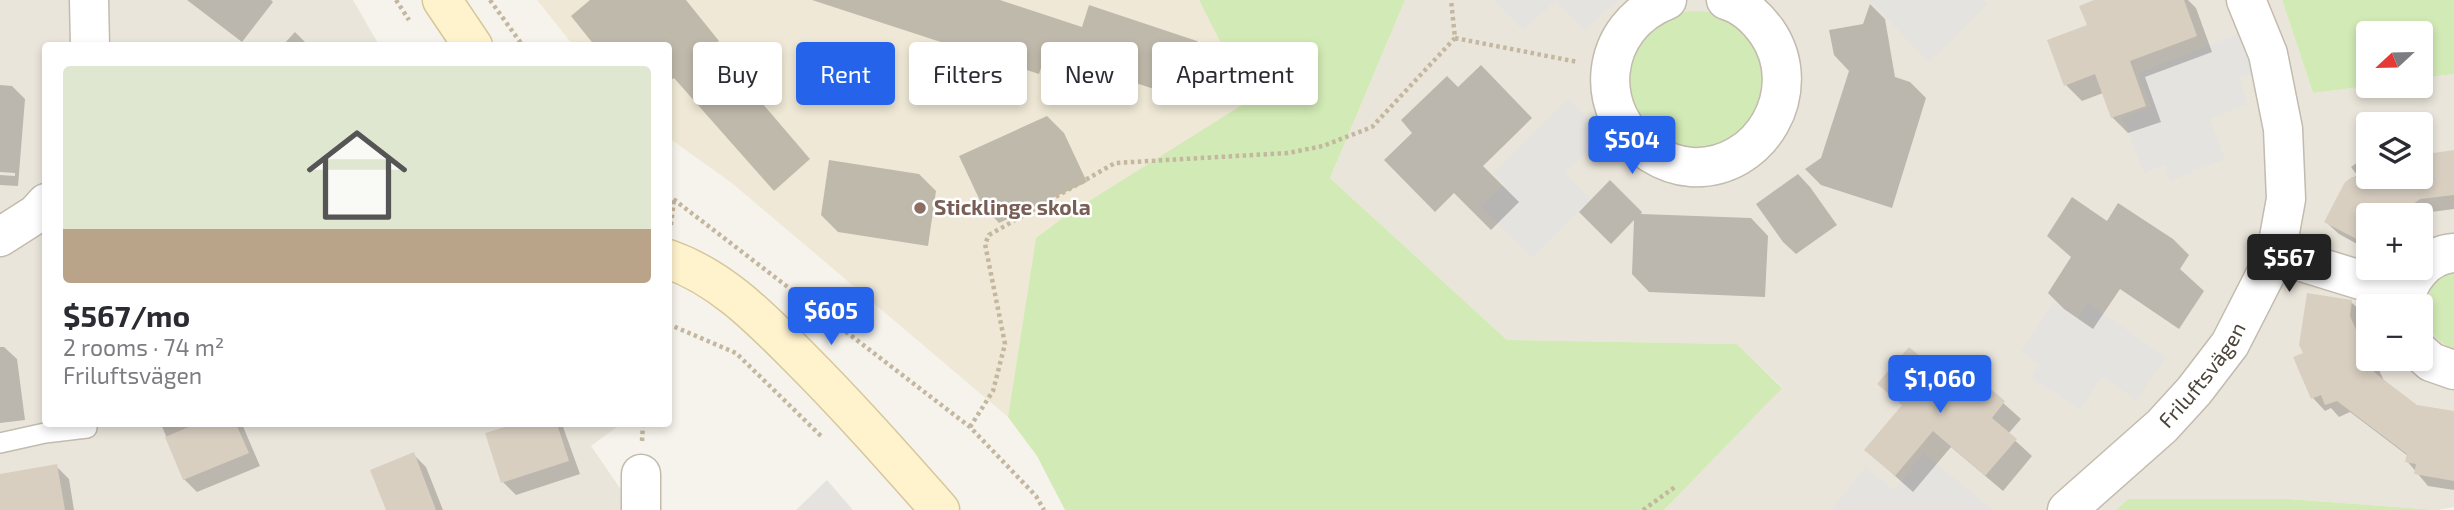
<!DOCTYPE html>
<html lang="en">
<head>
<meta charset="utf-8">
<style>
  :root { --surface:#fff; --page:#f7f7f7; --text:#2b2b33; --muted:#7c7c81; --line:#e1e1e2; --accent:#2563eb }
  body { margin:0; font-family:"Exo 2",sans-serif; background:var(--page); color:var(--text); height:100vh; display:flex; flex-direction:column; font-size:26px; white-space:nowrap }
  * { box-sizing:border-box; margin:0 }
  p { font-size:23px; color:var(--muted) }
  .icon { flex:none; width:38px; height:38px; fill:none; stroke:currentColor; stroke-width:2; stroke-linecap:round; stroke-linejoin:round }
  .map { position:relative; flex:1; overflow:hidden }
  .sheet { position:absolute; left:42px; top:42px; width:630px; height:385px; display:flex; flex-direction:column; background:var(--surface); border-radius:7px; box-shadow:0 4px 10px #0003 }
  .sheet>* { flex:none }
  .top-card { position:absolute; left:693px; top:42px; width:665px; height:63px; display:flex; gap:14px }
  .needle { width:46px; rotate:248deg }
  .controls { position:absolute; left:2356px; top:21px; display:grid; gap:14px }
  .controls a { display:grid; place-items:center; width:77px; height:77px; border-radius:7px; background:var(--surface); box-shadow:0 4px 10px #0003; font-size:35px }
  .price { position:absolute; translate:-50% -60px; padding:0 16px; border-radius:7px; background:var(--accent); color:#fff; font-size:23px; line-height:46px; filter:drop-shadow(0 2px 4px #0008) }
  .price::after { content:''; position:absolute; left:50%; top:42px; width:21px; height:16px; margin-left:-10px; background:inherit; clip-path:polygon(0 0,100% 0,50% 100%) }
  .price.on { background:#222; color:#fff }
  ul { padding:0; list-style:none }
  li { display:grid; align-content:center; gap:14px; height:371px; padding:0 21px }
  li+li { border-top:2px solid var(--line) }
  li span { display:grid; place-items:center; height:217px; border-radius:7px; color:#555 }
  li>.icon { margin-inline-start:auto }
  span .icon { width:126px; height:126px; fill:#fffc; stroke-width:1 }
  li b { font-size:30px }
  .tag { padding:0 24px; border-radius:7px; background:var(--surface); box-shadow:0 4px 10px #0003; font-size:24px; line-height:63px }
  .tag.on { background:var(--accent); color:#fff }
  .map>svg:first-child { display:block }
  .residential { fill:#eae5da; fill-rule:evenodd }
  .education { fill:#efe8d6 }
  .green { fill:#d2eab5 }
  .parking { fill:#e5e3e0 }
  .shadow { fill:#0003 }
  .building { fill:#d8cfc1 }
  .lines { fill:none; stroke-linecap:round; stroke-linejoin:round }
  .lane-casing { stroke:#c2bbae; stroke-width:22 }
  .street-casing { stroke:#c2bbae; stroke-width:41 }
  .secondary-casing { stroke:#d6c79b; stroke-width:41 }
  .path { stroke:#c4b79f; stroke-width:4.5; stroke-dasharray:3.5 3.5; stroke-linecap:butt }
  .lane { stroke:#fff; stroke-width:19 }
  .street { stroke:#fff; stroke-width:38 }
  .secondary { stroke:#fff3cd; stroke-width:38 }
  .education-dot { fill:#8d6e63; stroke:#fff; stroke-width:2.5 }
  .labels { text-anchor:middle; stroke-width:5; stroke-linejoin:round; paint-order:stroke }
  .education-label { font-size:21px; font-weight:bold; fill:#785e54; stroke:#fff; text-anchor:start }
  .street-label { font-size:21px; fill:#4b4439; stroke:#fff }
</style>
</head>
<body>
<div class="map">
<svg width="2454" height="510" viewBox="0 0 2454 510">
  <rect width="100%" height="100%" fill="#f6f3ec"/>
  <path class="residential" d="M 0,0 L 353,0 L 379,45 L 46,46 L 46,424 L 615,424 L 617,427 L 591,446 L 635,510 L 0,510 Z
    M 1405,0 L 2282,0 L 2313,93 L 2368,86 L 2420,86 L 2420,78 L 2454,74 L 2454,507 L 2437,510 L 2288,499 L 2128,499 L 2116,510 L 1664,510 L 1782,387 L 1737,344 L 1507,340 L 1330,178 ZM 2368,124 L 2420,124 L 2420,177 L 2368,177 ZM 2368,215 L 2420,215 L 2420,268 L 2368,268 ZM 2368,306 L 2420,306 L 2420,359 L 2368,359 Z"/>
  <path class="education" d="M 537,0 L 1199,0 L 1251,100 L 1036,238 L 1008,417 L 733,184 L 669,138 L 668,46 L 573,45 Z"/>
  <path class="green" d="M 1199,0 L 1405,0 L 1330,178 L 1507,340 L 1737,344 L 1782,388 L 1664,510 L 1065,510 L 1037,456 L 1008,417 L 1036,238 L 1067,215 L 1250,100 Z
    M 2282,0 L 2454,0 L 2454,74 L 2420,78 L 2420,33 L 2368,33 L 2368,86 L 2313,93 Z
    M1627 80a69 69 0 1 1 138 0a69 69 0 1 1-138 0Z
    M 2451,270 L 2454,270 L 2454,348 C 2426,341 2419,306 2434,284 C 2438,279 2445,275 2451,270 Z
    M 2128,499 L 2288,499 L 2437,510 L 2116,510 Z"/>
  <path class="parking" d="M 1494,0 L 1618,0 L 1584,31 L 1556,1 L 1523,31 Z
    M 1868,0 L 1984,0 L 1988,4 L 1929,62 Z
    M 2239,33 L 2254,73 L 2239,79 L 2248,104 L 2210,119 L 2225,159 L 2170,181 L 2165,165 L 2144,173 L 2122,118 L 2151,107 L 2138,73 Z
    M 1568,98 L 1604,134 L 1564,173 L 1591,199 L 1532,258 L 1481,207 L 1504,184 L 1493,173 Z
    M 2053,302 L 2078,318 L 2088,303 L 2166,357 L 2136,400 L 2102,377 L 2080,410 L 2031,378 L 2039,364 L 2021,352 Z
    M 1924,453 L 1993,510 L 1831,510 L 1866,467 L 1894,490 Z
    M 827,480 L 853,510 L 796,510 Z"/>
  <path class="shadow" d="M 187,0 L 271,0 L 273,2 L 242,42 Z
    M 590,0 L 686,0 L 719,41 L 713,46 L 810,159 L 774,191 L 674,78 L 668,82 L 668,46 L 595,46 L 571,16 Z
    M 812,0 L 1000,0 L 1082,27 L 1089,5 L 1197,41 L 1214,58 L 1199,104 L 1046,53 L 1039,74 Z
    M 2099,0 L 2188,0 L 2196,8 L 2212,52 L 2145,77 L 2161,122 L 2128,133 L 2112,117 L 2103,93 L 2082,101 L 2066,85 Z
    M 1870,4 L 1885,19 L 1895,77 L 1910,82 L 1926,98 L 1892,208 L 1821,185 L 1805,169 L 1821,158 L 1849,71 L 1834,55 L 1829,30 L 1863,24 Z
    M 295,32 L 309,46 L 282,46 Z
    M 1481,65 L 1532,118 L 1483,166 L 1519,202 L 1491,230 L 1454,193 L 1435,212 L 1384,160 L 1412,133 L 1401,120 L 1447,76 L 1458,87 Z
    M 0,85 L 12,86 L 25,99 L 18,186 L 0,185 L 0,175 L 15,176 L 15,173 L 0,172 Z
    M 1047,116 L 1064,133 L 1087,182 L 999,223 L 982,205 L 959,156 Z
    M 2454,152 L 2454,209 L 2431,212 L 2420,220 L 2420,215 L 2368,215 L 2368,250 L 2339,234 L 2326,222 L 2347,183 L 2357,175 L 2351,167 L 2368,155 L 2368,177 L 2420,177 Z
    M 829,160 L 919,174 L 936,191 L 928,246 L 838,232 L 821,215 Z
    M 1798,174 L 1810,187 L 1837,225 L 1796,254 L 1783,242 L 1756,204 Z
    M 1610,180 L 1642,212 L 1641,214 L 1751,218 L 1768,236 L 1765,297 L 1649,292 L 1632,274 L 1634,220 L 1611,244 L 1579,212 Z
    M 2072,197 L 2107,221 L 2118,203 L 2173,239 L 2189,255 L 2180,269 L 2204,291 L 2179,329 L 2120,289 L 2093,329 L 2064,309 L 2048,293 L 2071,257 L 2047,236 Z
    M 2351,302 L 2364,314 L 2362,330 L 2368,344 L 2368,359 L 2374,359 L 2385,383 L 2416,407 L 2454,413 L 2454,490 L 2428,486 L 2407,461 L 2408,456 L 2350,412 L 2339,417 L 2331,408 L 2325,411 L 2313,398 L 2296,358 L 2305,354 Z
    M 0,347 L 4,347 L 17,359 L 25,420 L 0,423 Z
    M 1955,360 L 2021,419 L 2008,434 L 2032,456 L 2003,491 L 1951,447 L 1913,492 L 1866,450 L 1904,406 L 1880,384 L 1941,376 Z
    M 161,424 L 242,424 L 260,466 L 197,492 L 184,479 Z
    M 521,424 L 562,424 L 580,474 L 516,495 L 503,482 L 487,434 Z
    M 414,455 L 426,467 L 443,510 L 388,510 Z
    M 56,466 L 69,479 L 74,510 L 0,510 L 0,476 Z"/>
  <path class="building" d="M 2094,0 L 2184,0 L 2197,36 L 2130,61 L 2146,106 L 2111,118 L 2095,74 L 2064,86 L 2047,40 L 2087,25 L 2079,6 Z
    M 2454,150 L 2454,195 L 2420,199 L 2398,215 L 2368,215 L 2368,245 L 2324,222 L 2345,182 L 2352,177 L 2420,177 L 2420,155 Z
    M 2307,293 L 2352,300 L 2350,316 L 2375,373 L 2417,405 L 2454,411 L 2454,481 L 2414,474 L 2416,464 L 2405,462 L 2407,454 L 2337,401 L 2325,405 L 2321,395 L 2311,399 L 2293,357 L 2303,353 L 2299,345 Z
    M 1909,347 L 1941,374 L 1954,358 L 2005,401 L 1992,418 L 2017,439 L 1985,476 L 1933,431 L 1895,476 L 1864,450 L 1902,405 L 1877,384 Z
    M 196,424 L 236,424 L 249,453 L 183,480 L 165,437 Z
    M 515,424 L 557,424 L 569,461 L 501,483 L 485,433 Z
    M 414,452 L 436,510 L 386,510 L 370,470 Z
    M 57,464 L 65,510 L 0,510 L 0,474 Z"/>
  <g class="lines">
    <defs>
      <path id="lane" d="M 0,443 L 45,433 L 87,428"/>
      <g id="street">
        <path d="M 89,0 L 90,46"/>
        <path d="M 1667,0 C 1599,26 1590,113 1651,153 C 1662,160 1677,166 1691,167 C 1761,171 1807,90 1767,32 C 1757,18 1743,5 1726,0"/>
        <path d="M 0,237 L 36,214 L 46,203"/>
        <path d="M 2276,254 L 2406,294"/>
        <path d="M 2404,306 C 2407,280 2426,255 2454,253"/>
        <path d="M 2420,352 L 2431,362 L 2454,370"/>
        <path d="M 641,510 L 641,474"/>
        <path id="s1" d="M 2067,510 L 2162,426 L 2194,391 L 2230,344 L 2276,254 L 2286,199 L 2283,129 L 2268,54 L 2246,0"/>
      </g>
      <path id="secondary" d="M 442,0 L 473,46
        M 668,259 C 722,278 760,318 799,357 C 848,406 894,458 940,510"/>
    </defs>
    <use href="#lane" class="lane-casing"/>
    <use href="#street" class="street-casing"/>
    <use href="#secondary" class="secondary-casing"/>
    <path class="path" d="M 396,0 L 409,20
      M 490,0 L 523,46
      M 1455,38 L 1578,62
      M 668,195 L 970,427 L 1036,496 L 1044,510
      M 671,225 L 674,199
      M 668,324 L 736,353 L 823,438
      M 970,427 L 993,391 L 1005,344 L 985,244 L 989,235 L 1115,163 L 1288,153 L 1323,146 L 1372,127 L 1455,38 L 1451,0
      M 642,441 L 643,424
      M 1643,510 L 1675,487"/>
    <use href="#lane" class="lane"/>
    <use href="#street" class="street"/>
    <use href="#secondary" class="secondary"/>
  </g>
  <circle class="education-dot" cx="920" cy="208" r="7"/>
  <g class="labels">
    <g class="education-label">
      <text x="934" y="215">Sticklinge skola</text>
    </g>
    <g class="street-label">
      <text dy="7" stroke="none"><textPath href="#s1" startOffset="192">Friluftsvägen</textPath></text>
    </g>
  </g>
</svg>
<div class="controls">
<a><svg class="needle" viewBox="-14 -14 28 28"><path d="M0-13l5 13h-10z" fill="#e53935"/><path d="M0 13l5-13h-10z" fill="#7c7c81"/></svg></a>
<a><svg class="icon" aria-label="layers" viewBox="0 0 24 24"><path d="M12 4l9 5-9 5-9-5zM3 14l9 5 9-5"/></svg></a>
<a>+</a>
<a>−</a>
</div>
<b class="price" style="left:1632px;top:176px">$504</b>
<b class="price on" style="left:2289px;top:294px">$567</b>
<b class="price" style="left:831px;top:347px">$605</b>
<b class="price" style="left:1940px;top:415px">$1,060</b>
<div class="top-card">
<a class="tag">Buy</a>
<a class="tag on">Rent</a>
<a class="tag">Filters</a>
<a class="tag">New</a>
<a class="tag">Apartment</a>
</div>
<section class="sheet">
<ul>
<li><span style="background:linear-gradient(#dfe7d0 75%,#b9a48a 0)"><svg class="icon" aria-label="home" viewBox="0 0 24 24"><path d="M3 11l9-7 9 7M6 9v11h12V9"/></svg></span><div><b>$567/mo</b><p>2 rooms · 74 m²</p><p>Friluftsvägen</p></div></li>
</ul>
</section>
</div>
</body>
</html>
